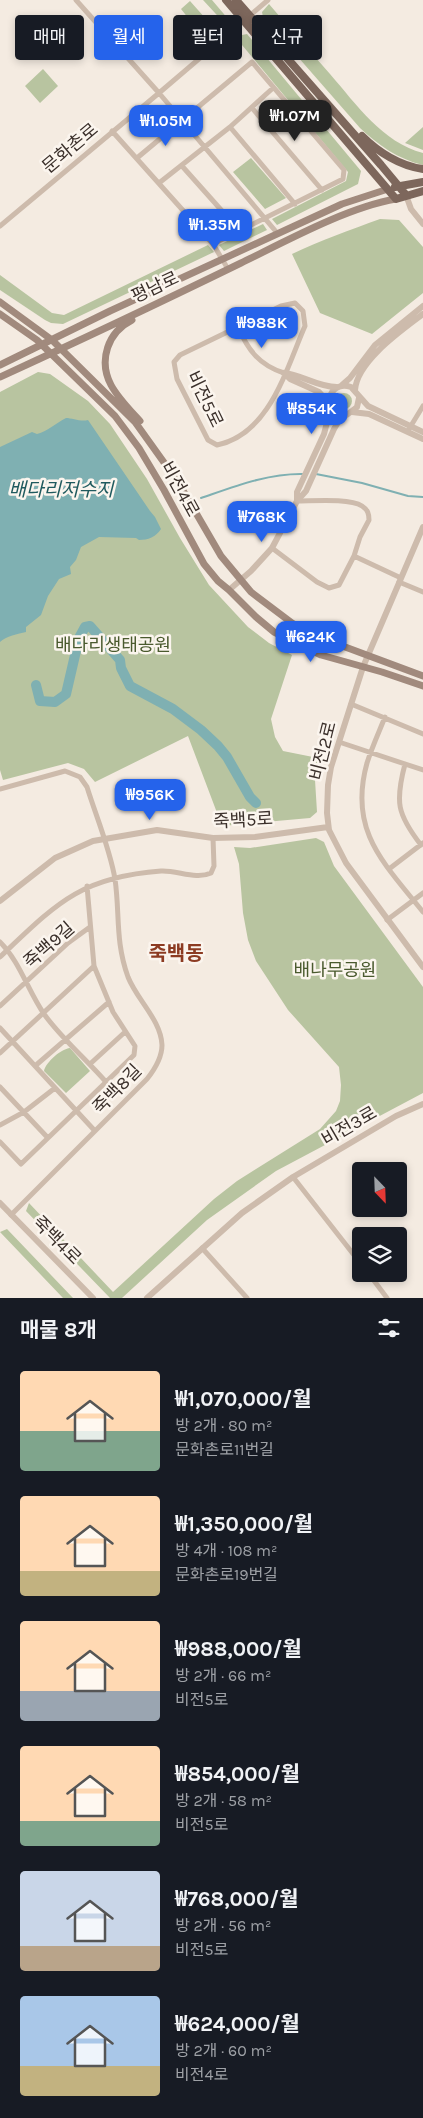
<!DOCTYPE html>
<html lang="ko">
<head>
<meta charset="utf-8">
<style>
  :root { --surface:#171b24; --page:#20242c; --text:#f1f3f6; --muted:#9ea1a6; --accent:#2563eb }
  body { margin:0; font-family:Karla,"Noto Sans KR",sans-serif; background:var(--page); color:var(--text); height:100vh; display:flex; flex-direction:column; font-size:19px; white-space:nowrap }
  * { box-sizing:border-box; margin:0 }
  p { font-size:16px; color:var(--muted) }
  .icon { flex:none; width:28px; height:28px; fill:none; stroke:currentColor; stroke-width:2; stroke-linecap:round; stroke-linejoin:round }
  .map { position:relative; height:1298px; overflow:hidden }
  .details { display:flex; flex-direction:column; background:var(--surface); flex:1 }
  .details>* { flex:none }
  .banner { position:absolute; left:15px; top:15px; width:394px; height:45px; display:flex; gap:10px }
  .needle { width:32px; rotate:157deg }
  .buttons { position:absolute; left:352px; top:1162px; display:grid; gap:10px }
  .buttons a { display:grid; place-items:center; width:55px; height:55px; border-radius:5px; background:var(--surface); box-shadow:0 2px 8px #0003; font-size:25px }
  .price { position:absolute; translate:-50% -42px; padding:0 11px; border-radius:10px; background:var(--accent); color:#fff; font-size:16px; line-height:32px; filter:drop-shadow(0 1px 2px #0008) }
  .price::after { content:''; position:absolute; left:50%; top:30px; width:15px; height:11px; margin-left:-8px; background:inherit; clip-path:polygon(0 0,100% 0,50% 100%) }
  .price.selected { background:#222; color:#fff }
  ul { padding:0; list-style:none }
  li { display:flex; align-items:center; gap:15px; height:125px; padding:0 20px }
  li span { display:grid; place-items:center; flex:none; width:140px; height:100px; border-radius:5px; color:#555 }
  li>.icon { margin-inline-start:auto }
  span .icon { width:60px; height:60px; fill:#fffc; stroke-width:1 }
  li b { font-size:21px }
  h2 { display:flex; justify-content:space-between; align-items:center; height:60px; padding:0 20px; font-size:21px }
  .pill { padding:0 18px; border-radius:5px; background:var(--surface); box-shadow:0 2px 8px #0003; font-size:18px; line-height:45px }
  .pill.selected { background:var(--accent); color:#fff }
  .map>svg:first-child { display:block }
  .green { fill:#b8c4a0 }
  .water { fill:#7fb0b2 }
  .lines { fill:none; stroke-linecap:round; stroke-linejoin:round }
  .stream { stroke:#7fb0b2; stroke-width:2 }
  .river { stroke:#7fb0b2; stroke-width:10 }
  .minor { stroke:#cdbbac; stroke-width:5 }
  .tertiary { stroke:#cdbbac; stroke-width:6 }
  .secondary { stroke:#a18a7d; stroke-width:7 }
  .primary { stroke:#7d675c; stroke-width:8 }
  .labels { text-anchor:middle; stroke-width:5; stroke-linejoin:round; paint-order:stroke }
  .street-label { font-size:18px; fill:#3b302b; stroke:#fbf5ee }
  .park-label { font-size:18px; fill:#4a5a2e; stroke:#fbf5ee }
  .water-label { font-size:19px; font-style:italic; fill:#1f5a5e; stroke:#fbf5ee }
  .quarter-label { font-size:20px; font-weight:bold; fill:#8c3b22; stroke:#fbf5ee }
</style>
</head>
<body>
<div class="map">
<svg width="423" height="1298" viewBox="0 0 423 1298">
  <rect width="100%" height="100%" fill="#f4ebe1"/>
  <path class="green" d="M 203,0 L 212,0 L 229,20 L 229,23 L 227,26 Z
    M 190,1 L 206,19 L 201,23 L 198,21 L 193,24 L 181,9 Z
    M 269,4 C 289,28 310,51 330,74 C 357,105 382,142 423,153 L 423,165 C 398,159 378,145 360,128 L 263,17 L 262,12 Z
    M 247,34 L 361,171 L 358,184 L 277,225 L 272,219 L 346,181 L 348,172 L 237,39 L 242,35 Z
    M 43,69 L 58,86 L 40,103 L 25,86 Z
    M 423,127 L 423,150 L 405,143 Z
    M 251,158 L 286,198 L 265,209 L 233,172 Z
    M 380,219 L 399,220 L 423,247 L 423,293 L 372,334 L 320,313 L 292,254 C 321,240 350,230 380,219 Z
    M 263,224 L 267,230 L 224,251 L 219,245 Z
    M 208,245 L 214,252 L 63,324 L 51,323 L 45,320 L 0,290 L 0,275 L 52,313 L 64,315 Z
    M 38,372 L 50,374 L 88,401 L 110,424 L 147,479 L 180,538 L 209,585 L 248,627 L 269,643 L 292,655 L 271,719 L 275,737 L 283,751 L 318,758 L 315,780 L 317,812 L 310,818 L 222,826 L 188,736 L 95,782 L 84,769 L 68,763 L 3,780 L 0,770 L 0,392 Z
    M336 401a8 8 0 1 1 16 0a8 8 0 1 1-16 0Z
    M 316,838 L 324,842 L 334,866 L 423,987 L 423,1093 L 276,1171 L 207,1220 L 122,1298 L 110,1298 L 26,1211 L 29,1203 L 113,1292 L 214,1199 L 237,1181 L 320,1129 L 336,1111 L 340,1101 L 341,1085 L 339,1067 L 288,1010 L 256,961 L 248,940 L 243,913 L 239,864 L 234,847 L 250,848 Z
    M 70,1048 L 90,1071 L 66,1093 L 44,1071 C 46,1062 61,1049 70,1048 Z
    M 7,1229 L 73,1298 L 63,1298 L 0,1232 Z"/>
  <path class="water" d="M 66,418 C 72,418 81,422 88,420 L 150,511 L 155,517 L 161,529 C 156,537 148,540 139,540 L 136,538 L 99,537 L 81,547 L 76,560 L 70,567 L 71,574 L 59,579 L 48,596 L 41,615 L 26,627 L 26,632 C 18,634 6,636 0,642 L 0,447 L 32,432 L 37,434 C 48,431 56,423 66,418 Z"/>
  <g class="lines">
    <path class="stream" d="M 316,474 L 362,483 L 408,496 L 423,497
      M 201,498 C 233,487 268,473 304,474"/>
    <path class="river" d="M 36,685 L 40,701 L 55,702 L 66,694 L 79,638 L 85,627 L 90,626 L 120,660 L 121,668 L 130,686 L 173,709 L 201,730 L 218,746 L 227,757 L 250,797 L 256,803"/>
    <path class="minor" d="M 268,0 L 159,93 L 278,234
      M 252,108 L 322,190
      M 230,127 L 295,204
      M 112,131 L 213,244 L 228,269
      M 137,158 L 252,62 L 344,170 L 343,179 L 213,244
      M 182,166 L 239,230
      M 159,183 L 230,127 L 273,88
      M 0,226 L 159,93 L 76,0
      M 295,303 L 303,311 L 305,326 C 286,369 270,434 217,445 L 208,440 L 177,379 L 174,362 L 180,355 L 281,306 Z
      M 238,327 C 248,350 259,365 284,373
      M 409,429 L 423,406
      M 297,501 C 313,501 350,498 362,506 C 368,510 369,514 369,520 L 360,537 L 354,556
      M 272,548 L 317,582 L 329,588 L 339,585 L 354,556 L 401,578
      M 399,582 L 423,592
      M 351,704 L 423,734
      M 385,717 C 379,732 372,747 367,763 C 348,831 384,863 423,912
      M 339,742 L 423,770
      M 405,764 C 395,802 397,814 421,845
      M 0,789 L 65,771 L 80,777 L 87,787 C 96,816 110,849 115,879 C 120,914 115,941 128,977 C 137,1000 161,1020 162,1045 C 162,1058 155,1069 147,1079 L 11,1215
      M 389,869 L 423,843
      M 387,920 L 423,893
      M 0,942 C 20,962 28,991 44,1014 C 62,1039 86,1059 106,1082
      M 0,957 C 56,904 80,877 161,871 C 177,870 196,880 211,873 L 214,866 L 213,838
      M 0,1006 L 68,943 L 90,927
      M 0,1028 L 95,1131
      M 0,1053 L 94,966
      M 90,1064 L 125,1032
      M 35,1066 L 109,1002
      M 0,1087 L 48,1138
      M 0,1125 L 24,1112 L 55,1088
      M 0,1142 L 21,1164 L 134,1055 L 135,1046 L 113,1012 L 94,966 L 87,886
      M 293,1177 L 361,1264
      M 202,1248 L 247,1298
      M 369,1274 L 387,1298"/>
    <path class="tertiary" d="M 406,195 L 411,209 L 423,224
      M 284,373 L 290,379 L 319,392 L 330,404
      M 284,373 C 303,375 317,387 337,387
      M 342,385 L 350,378 L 375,345 L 423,306
      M 355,390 C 357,361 402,330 423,314
      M 359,398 L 357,407 L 348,414 C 320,414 327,379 351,387 L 368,406 L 423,432
      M 352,412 L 369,414 L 423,439
      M 297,501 L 297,492 L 324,434 L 331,407
      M 423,527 L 363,667 L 331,767 L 328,785 L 327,813 L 329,830 L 346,863 L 423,967
      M 229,590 L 251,571 L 272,548 L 297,501 L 306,491 L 334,429 L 340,419 L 348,414
      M 0,901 L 55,858 L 93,841 L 157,830 L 213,838 L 255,837 L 328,827
      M 0,1203 L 93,1298
      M 147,1298 L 242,1213 L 293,1177 L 396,1116 L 423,1104"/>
    <path class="secondary" d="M 0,302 L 52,340 L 135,422 L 178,482 L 221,556 L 251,592 L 292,623 L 313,635 L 423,676
      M 0,314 L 37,340 L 115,416 L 139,448 L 164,490 L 204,564 L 218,581 L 229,590 L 256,617 L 274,632 L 321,655 L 382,672 L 423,686
      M 132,320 C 108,332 98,360 111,385 C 118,398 130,410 140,421
      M 0,365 L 110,311 L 342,204 L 388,189
      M 0,377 C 81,340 161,302 241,263 C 286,241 348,207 396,199"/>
    <path class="primary" d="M 226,0 L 396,199 L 423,191
      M 236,0 L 381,165 L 406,195
      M 362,136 C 378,152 400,166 423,169
      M 395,187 L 423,182"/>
  </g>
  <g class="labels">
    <g class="street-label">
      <text transform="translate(70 148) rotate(-40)" y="6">문화촌로</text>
      <text transform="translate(155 287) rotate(-25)" y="6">평남로</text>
      <text transform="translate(205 399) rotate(64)" y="6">비전5로</text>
      <text transform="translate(180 489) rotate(61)" y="6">비전4로</text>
      <text transform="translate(323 751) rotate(-76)" y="6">비전2로</text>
      <text transform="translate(243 820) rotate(-3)" y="6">죽백5로</text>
      <text transform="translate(49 945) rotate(-41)" y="6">죽백9길</text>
      <text transform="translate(117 1089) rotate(-46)" y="6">죽백8길</text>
      <text transform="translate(349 1126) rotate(-30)" y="6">비전3로</text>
      <text transform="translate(57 1240) rotate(45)" y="6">죽백4로</text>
    </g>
    <g class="park-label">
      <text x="113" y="651">배다리생태공원</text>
      <text x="335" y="976">배나무공원</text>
    </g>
    <g class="water-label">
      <text x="61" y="496">배다리저수지</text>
    </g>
    <g class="quarter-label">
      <text x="176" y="960">죽백동</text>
    </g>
  </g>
</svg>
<div class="buttons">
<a><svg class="needle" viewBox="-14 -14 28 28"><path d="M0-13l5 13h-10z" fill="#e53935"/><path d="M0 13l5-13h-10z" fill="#9ea1a6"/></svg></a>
<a><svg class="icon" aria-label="layers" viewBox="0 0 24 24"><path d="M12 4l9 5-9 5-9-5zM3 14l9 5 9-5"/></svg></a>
</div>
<b class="price selected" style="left:295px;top:142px">₩1.07M</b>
<b class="price" style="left:166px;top:147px">₩1.05M</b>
<b class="price" style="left:215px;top:251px">₩1.35M</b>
<b class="price" style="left:262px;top:349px">₩988K</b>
<b class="price" style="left:312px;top:435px">₩854K</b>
<b class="price" style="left:262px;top:543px">₩768K</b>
<b class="price" style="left:311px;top:663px">₩624K</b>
<b class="price" style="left:150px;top:821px">₩956K</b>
<div class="banner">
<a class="pill">매매</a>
<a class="pill selected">월세</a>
<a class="pill">필터</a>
<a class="pill">신규</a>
</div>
</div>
<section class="details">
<h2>매물 8개<svg class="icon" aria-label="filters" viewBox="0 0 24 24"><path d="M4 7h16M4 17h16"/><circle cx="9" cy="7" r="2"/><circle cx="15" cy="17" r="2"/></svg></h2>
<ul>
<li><span style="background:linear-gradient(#ffd9b3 60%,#7fa58c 0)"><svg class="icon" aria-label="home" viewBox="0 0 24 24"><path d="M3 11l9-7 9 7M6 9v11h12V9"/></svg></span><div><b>₩1,070,000/월</b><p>방 2개 · 80 m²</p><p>문화촌로11번길</p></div></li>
<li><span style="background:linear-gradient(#ffd9b3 75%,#c2b280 0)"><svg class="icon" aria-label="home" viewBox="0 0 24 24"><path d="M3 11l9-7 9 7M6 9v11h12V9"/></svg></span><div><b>₩1,350,000/월</b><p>방 4개 · 108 m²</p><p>문화촌로19번길</p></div></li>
<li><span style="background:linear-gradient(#ffd9b3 70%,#9aa5b1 0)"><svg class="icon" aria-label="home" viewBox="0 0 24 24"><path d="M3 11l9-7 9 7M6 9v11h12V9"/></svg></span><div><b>₩988,000/월</b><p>방 2개 · 66 m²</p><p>비전5로</p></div></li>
<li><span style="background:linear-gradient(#ffd9b3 75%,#7fa58c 0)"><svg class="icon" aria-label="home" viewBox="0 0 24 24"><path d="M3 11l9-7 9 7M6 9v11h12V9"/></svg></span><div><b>₩854,000/월</b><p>방 2개 · 58 m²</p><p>비전5로</p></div></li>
<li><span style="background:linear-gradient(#c9d6e8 75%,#b9a48a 0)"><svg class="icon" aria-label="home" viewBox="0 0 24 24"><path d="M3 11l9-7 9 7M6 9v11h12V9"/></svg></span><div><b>₩768,000/월</b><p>방 2개 · 56 m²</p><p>비전5로</p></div></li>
<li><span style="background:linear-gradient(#a9c7e8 70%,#c2b280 0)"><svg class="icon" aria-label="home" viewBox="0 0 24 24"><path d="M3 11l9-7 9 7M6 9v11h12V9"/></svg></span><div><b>₩624,000/월</b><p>방 2개 · 60 m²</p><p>비전4로</p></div></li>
</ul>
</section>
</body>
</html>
